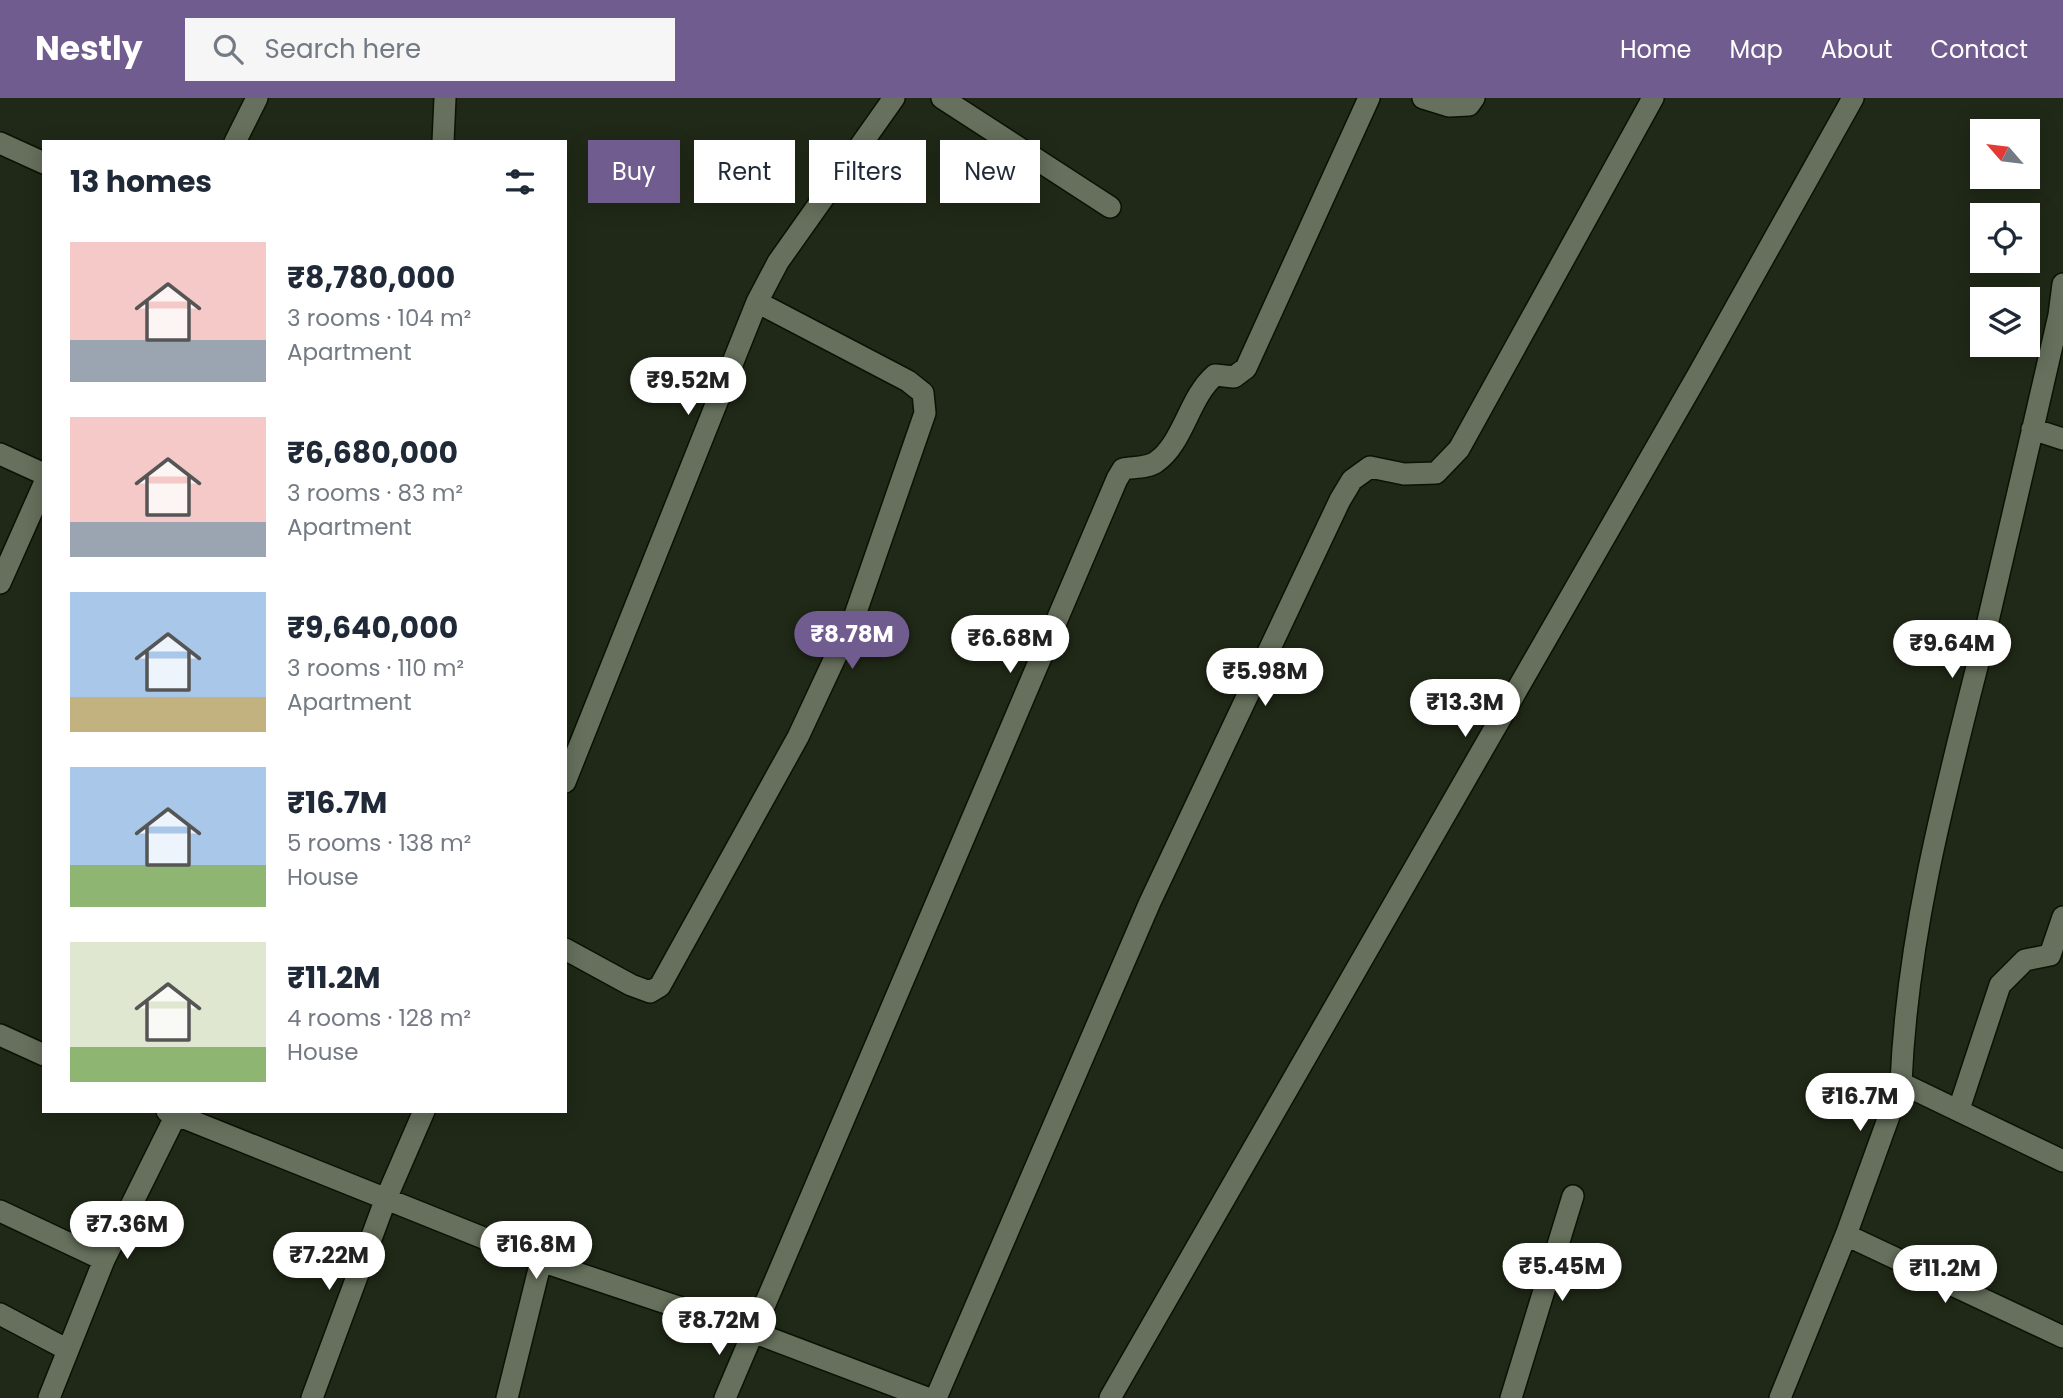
<!DOCTYPE html>
<html lang="en">
<head>
<meta charset="utf-8">
<style>
  :root { --surface:#fff; --page:#f6f6f7; --text:#1f2937; --muted:#747a83; --accent:#715c8f }
  body { margin:0; font-family:Poppins,sans-serif; background:var(--page); color:var(--text); height:100vh; display:flex; flex-direction:column; font-size:26px; white-space:nowrap }
  * { box-sizing:border-box; margin:0 }
  p { font-size:23px; color:var(--muted) }
  .icon { flex:none; width:38px; height:38px; fill:none; stroke:currentColor; stroke-width:2; stroke-linecap:round; stroke-linejoin:round }
  .map { position:relative; flex:1; overflow:hidden }
  .details { position:absolute; left:42px; top:42px; width:525px; height:973px; display:flex; flex-direction:column; background:var(--surface); border-radius:0px; box-shadow:0 4px 18px #0003 }
  .details>* { flex:none }
  .banner { position:absolute; left:588px; top:42px; width:665px; height:63px; display:flex; gap:14px }
  .needle { width:46px; rotate:298deg }
  .buttons { position:absolute; left:1970px; top:21px; display:grid; gap:14px }
  .buttons a { display:grid; place-items:center; width:70px; height:70px; border-radius:0px; background:var(--surface); box-shadow:0 4px 18px #0003; font-size:35px }
  .price { position:absolute; translate:-50% -60px; padding:0 16px; border-radius:24px; background:#fff; color:#222; font-size:23px; line-height:46px; filter:drop-shadow(0 2px 4px #0008) }
  .price::after { content:''; position:absolute; left:50%; top:42px; width:21px; height:16px; margin-left:-10px; background:inherit; clip-path:polygon(0 0,100% 0,50% 100%) }
  .price.current { background:var(--accent); color:#fff }
  ul { padding:0; list-style:none }
  li { display:flex; align-items:center; gap:21px; height:175px; padding:0 28px }
  li span { display:grid; place-items:center; flex:none; width:196px; height:140px; border-radius:0px; color:#555 }
  li>.icon { margin-inline-start:auto }
  span .icon { width:84px; height:84px; fill:#fffc; stroke-width:1 }
  li b { font-size:30px }
  h2 { display:flex; justify-content:space-between; align-items:center; height:84px; padding:0 28px; font-size:30px }
  .tag { padding:0 24px; border-radius:0px; background:var(--surface); box-shadow:0 4px 18px #0003; font-size:24px; line-height:63px }
  .tag.current { background:var(--accent); color:#fff }
  header { display:flex; align-items:center; gap:42px; box-sizing:border-box; height:98px; padding:0 35px; background:var(--accent); color:#fff }
  header strong { font-size:33px }
  nav { display:flex; gap:38px; margin-inline-start:auto; font-size:24px }
  .search { width:490px; height:63px; background:var(--page); display:flex; align-items:center; gap:18px; box-sizing:border-box; padding:0 24px; border-radius:0px; color:var(--muted); font-size:26px }
  .map>svg:first-child { display:block }
  .lines { fill:none; stroke-linecap:round; stroke-linejoin:round }
  .street-casing { stroke:#0a1203; stroke-width:24 }
  .street { stroke:#66705c; stroke-width:21 }
</style>
</head>
<body>
<header>
<strong>Nestly</strong>
<div class="search"><svg class="icon" aria-label="search" viewBox="0 0 24 24"><circle cx="10" cy="10" r="6"/><path d="M15 15l6 6"/></svg>Search here</div>
<nav><a>Home</a><a>Map</a><a>About</a><a>Contact</a></nav>
</header>
<div class="map">
<svg width="2063" height="1300" viewBox="0 0 2063 1300">
  <rect width="100%" height="100%" fill="#202917"/>
  <g class="lines">
    <defs>
      <path id="street" d="M 942,0 L 1110,109
        M 1423,0 L 1449,8 L 1469,7 L 1474,0
        M 235,44 L 257,0
        M 443,44 L 445,0
        M 0,45 L 44,65
        M 2032,331 L 2063,341
        M 0,356 L 44,376
        M 0,485 L 44,386
        M 565,684 L 757,204 L 778,164 L 894,0
        M 565,851 L 631,887 L 650,894 L 660,888 L 798,639 L 855,517 L 925,315 L 923,295 L 908,283 L 757,204
        M 0,937 L 44,957
        M 1901,985 C 1907,838 1945,695 1981,553 C 2008,441 2033,329 2059,217 L 2063,186
        M 1959,1011 L 2000,887 L 2025,862 L 2050,857 L 2063,819
        M 167,1013 L 541,1163 L 753,1234 L 927,1300
        M 0,1113 L 104,1162
        M 1846,1137 L 2063,1239
        M 0,1216 L 68,1252
        M 49,1300 L 104,1162 L 178,1013
        M 312,1300 L 385,1103 L 424,1013
        M 507,1300 L 541,1163
        M 725,1300 L 1117,381 L 1123,371 C 1133,369 1148,370 1156,364 C 1183,346 1189,299 1215,277 L 1234,279 L 1246,270 L 1369,0
        M 936,1300 L 1150,804 L 1340,402 L 1352,382 L 1370,369 L 1404,376 L 1436,375 L 1459,351 L 1653,0
        M 1110,1300 L 1699,275 L 1853,0
        M 1511,1300 L 1573,1098
        M 1780,1300 L 1846,1137 L 1901,985 L 2063,1063"/>
    </defs>
    <use href="#street" class="street-casing"/>
    <use href="#street" class="street"/>
  </g>
</svg>
<div class="buttons">
<a><svg class="needle" viewBox="-14 -14 28 28"><path d="M0-13l5 13h-10z" fill="#e53935"/><path d="M0 13l5-13h-10z" fill="#747a83"/></svg></a>
<a><svg class="icon" aria-label="locate" viewBox="0 0 24 24"><circle cx="12" cy="12" r="6"/><path d="M12 2v4M12 18v4M2 12h4M18 12h4"/></svg></a>
<a><svg class="icon" aria-label="layers" viewBox="0 0 24 24"><path d="M12 4l9 5-9 5-9-5zM3 14l9 5 9-5"/></svg></a>
</div>
<b class="price" style="left:688px;top:319px">₹9.52M</b>
<b class="price current" style="left:852px;top:573px">₹8.78M</b>
<b class="price" style="left:1010px;top:577px">₹6.68M</b>
<b class="price" style="left:1952px;top:582px">₹9.64M</b>
<b class="price" style="left:1265px;top:610px">₹5.98M</b>
<b class="price" style="left:1465px;top:641px">₹13.3M</b>
<b class="price" style="left:1860px;top:1035px">₹16.7M</b>
<b class="price" style="left:127px;top:1163px">₹7.36M</b>
<b class="price" style="left:536px;top:1183px">₹16.8M</b>
<b class="price" style="left:329px;top:1194px">₹7.22M</b>
<b class="price" style="left:1562px;top:1205px">₹5.45M</b>
<b class="price" style="left:1945px;top:1207px">₹11.2M</b>
<b class="price" style="left:719px;top:1259px">₹8.72M</b>
<div class="banner">
<a class="tag current">Buy</a>
<a class="tag">Rent</a>
<a class="tag">Filters</a>
<a class="tag">New</a>
</div>
<section class="details">
<h2>13 homes<svg class="icon" aria-label="filters" viewBox="0 0 24 24"><path d="M4 7h16M4 17h16"/><circle cx="9" cy="7" r="2"/><circle cx="15" cy="17" r="2"/></svg></h2>
<ul>
<li><span style="background:linear-gradient(#f6c9c9 70%,#9aa5b1 0)"><svg class="icon" aria-label="home" viewBox="0 0 24 24"><path d="M3 11l9-7 9 7M6 9v11h12V9"/></svg></span><div><b>₹8,780,000</b><p>3 rooms · 104 m²</p><p>Apartment</p></div></li>
<li><span style="background:linear-gradient(#f6c9c9 75%,#9aa5b1 0)"><svg class="icon" aria-label="home" viewBox="0 0 24 24"><path d="M3 11l9-7 9 7M6 9v11h12V9"/></svg></span><div><b>₹6,680,000</b><p>3 rooms · 83 m²</p><p>Apartment</p></div></li>
<li><span style="background:linear-gradient(#a9c7e8 75%,#c2b280 0)"><svg class="icon" aria-label="home" viewBox="0 0 24 24"><path d="M3 11l9-7 9 7M6 9v11h12V9"/></svg></span><div><b>₹9,640,000</b><p>3 rooms · 110 m²</p><p>Apartment</p></div></li>
<li><span style="background:linear-gradient(#a9c7e8 70%,#8fb573 0)"><svg class="icon" aria-label="home" viewBox="0 0 24 24"><path d="M3 11l9-7 9 7M6 9v11h12V9"/></svg></span><div><b>₹16.7M</b><p>5 rooms · 138 m²</p><p>House</p></div></li>
<li><span style="background:linear-gradient(#dfe7d0 75%,#8fb573 0)"><svg class="icon" aria-label="home" viewBox="0 0 24 24"><path d="M3 11l9-7 9 7M6 9v11h12V9"/></svg></span><div><b>₹11.2M</b><p>4 rooms · 128 m²</p><p>House</p></div></li>
</ul>
</section>
</div>
</body>
</html>
